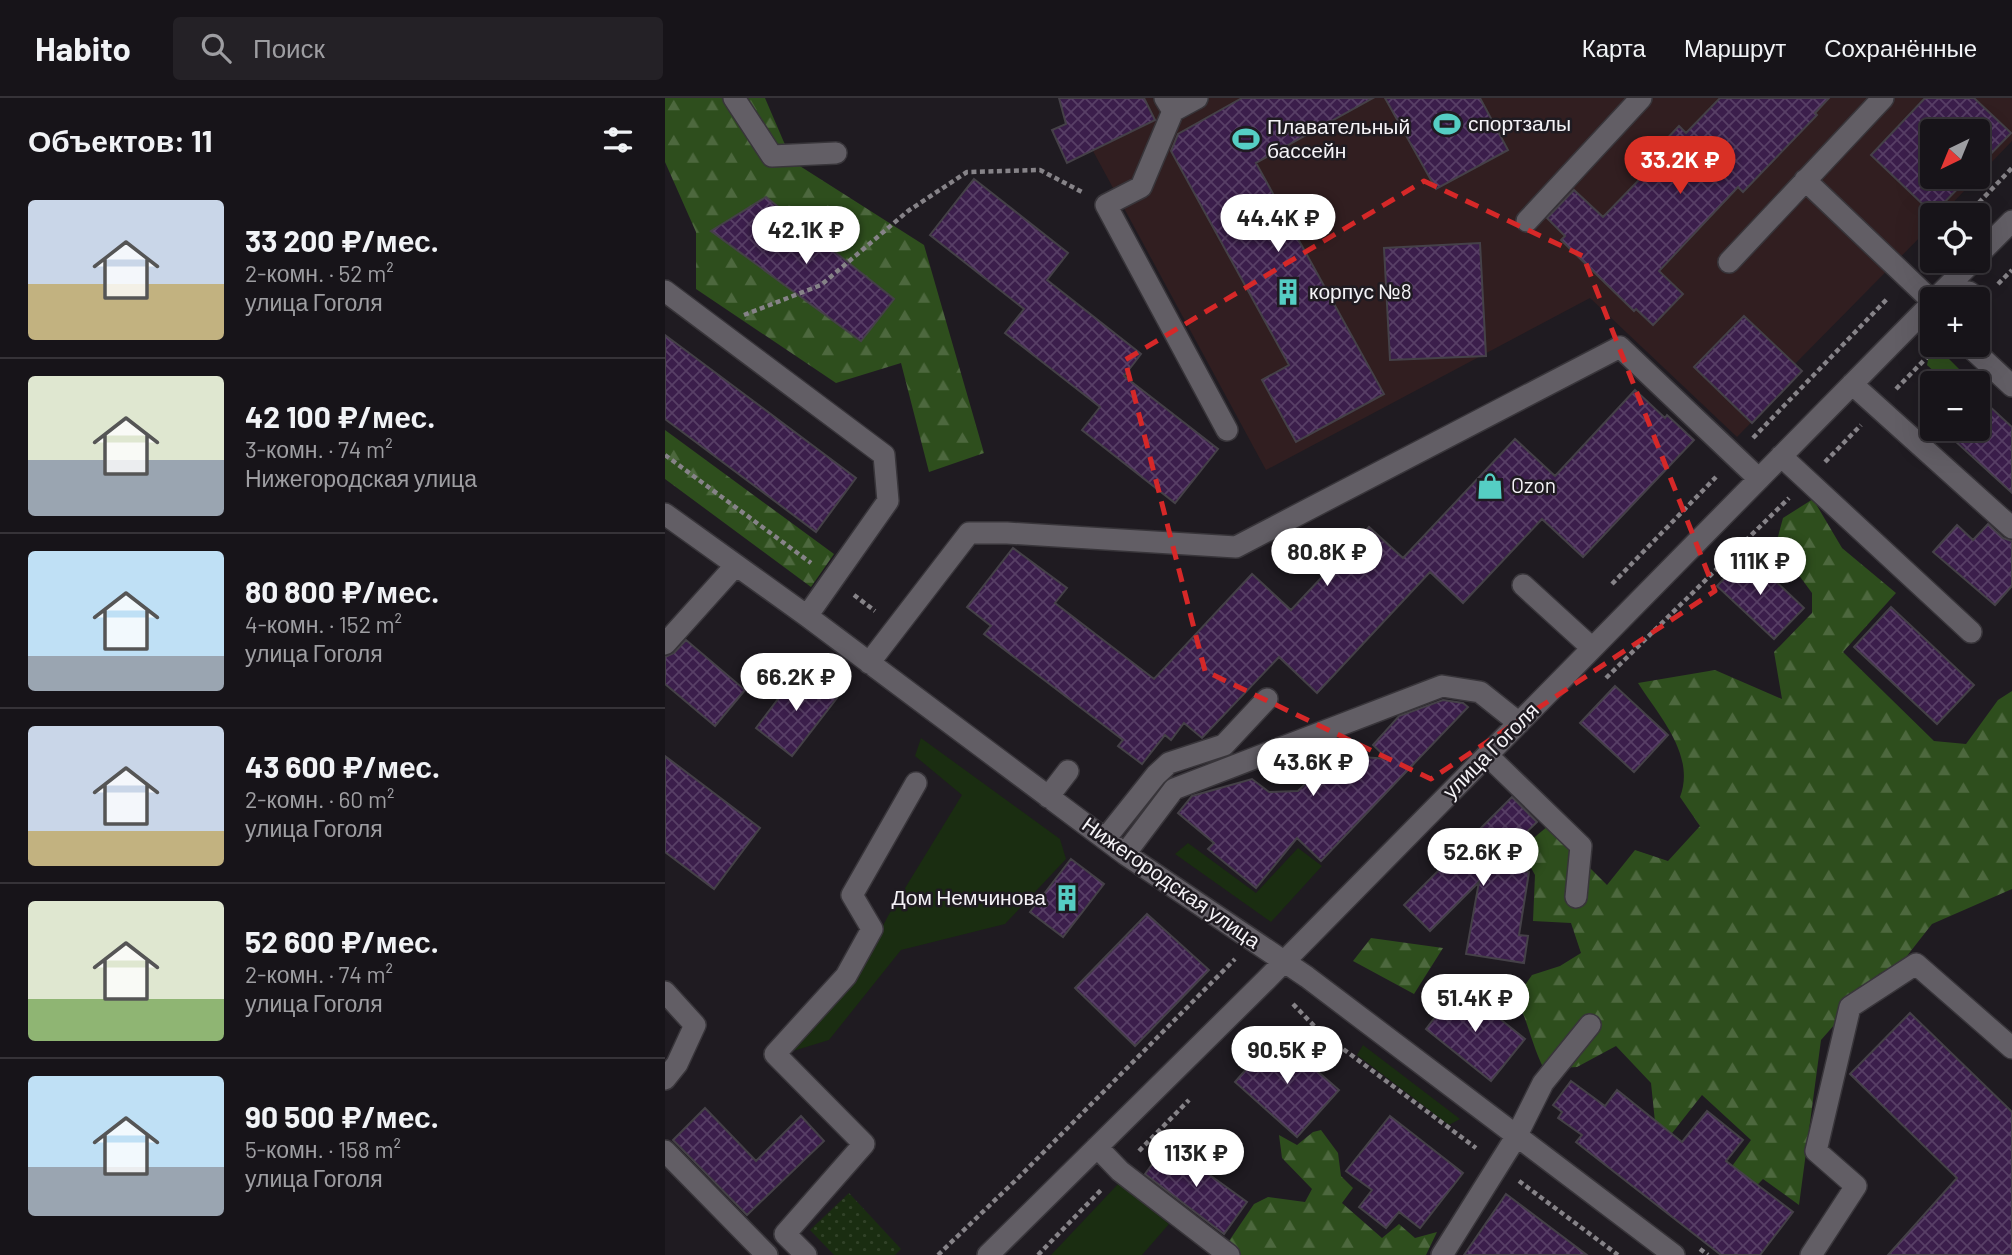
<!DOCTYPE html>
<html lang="ru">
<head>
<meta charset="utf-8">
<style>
  :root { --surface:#171419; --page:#242126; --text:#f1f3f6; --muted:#9e9ea2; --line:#363338; --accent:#d93025 }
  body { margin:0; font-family:Barlow,sans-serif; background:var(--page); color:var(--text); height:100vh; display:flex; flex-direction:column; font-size:26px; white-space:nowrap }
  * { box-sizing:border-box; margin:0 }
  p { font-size:23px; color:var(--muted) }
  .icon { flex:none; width:38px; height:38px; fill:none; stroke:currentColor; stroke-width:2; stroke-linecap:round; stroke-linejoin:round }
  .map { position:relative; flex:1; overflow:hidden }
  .panel { display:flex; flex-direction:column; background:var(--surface); width:665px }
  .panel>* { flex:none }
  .needle { width:46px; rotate:223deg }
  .buttons { position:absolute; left:1255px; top:21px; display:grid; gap:14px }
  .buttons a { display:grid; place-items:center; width:70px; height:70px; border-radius:7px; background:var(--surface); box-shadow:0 7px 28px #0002,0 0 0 2px var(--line); font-size:35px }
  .price { position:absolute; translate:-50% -60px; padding:0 16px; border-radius:24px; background:#fff; color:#222; font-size:23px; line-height:46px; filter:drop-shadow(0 2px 4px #0008) }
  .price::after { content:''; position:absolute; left:50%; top:42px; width:21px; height:16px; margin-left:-10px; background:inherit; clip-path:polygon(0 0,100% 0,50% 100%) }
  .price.selected { background:var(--accent); color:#fff }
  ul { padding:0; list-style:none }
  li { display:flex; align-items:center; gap:21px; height:175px; padding:0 28px }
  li+li { border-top:2px solid var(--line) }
  li span { display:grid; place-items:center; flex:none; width:196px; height:140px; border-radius:7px; color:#555 }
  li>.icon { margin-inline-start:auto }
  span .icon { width:84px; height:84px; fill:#fffc; stroke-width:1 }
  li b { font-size:30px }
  h2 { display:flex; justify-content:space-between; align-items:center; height:84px; padding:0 28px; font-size:30px }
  header { display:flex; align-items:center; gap:42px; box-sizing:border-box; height:98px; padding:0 35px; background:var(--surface); border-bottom:2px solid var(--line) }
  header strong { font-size:33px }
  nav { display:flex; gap:38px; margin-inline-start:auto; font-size:24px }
  .search { width:490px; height:63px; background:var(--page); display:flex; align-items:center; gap:18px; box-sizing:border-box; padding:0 24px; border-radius:7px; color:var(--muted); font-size:26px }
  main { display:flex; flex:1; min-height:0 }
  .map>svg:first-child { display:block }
  .education { fill:#311e20; fill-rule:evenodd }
  .green { fill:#1a2d11 }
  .forest { fill:url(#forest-firs) }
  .park { fill:url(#park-dots) }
  .building { fill:url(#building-cross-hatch); stroke:#454148; stroke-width:2 }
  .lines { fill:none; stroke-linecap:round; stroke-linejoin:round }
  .minor-casing { stroke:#38353a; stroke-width:24 }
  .path { stroke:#868388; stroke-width:4.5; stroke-dasharray:5 3.5; stroke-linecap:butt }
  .minor { stroke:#625e65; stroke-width:21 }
  .marked { fill:none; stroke:#d62828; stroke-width:5; stroke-dasharray:14 9; stroke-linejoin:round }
  .labels { text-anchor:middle; stroke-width:5; stroke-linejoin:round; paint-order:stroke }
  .poi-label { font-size:21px; fill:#f4f2f6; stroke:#1f1b21; text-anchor:start }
  .street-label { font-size:21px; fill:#f4f2f6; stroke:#1f1b21 }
</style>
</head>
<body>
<header>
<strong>Habito</strong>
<div class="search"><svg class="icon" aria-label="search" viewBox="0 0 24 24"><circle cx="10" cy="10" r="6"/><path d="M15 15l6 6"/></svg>Поиск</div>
<nav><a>Карта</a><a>Маршрут</a><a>Сохранённые</a></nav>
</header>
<main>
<section class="panel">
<h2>Объектов: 11<svg class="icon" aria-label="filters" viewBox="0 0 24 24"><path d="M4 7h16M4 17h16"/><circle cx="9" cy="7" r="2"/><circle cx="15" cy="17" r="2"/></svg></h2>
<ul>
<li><span style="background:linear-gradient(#c9d6e8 60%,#c2b280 0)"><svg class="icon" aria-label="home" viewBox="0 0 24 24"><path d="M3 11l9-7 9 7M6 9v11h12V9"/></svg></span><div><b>33 200 ₽/мес.</b><p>2-комн. · 52 m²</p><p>улица Гоголя</p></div></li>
<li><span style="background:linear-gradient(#dfe7d0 60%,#9aa5b1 0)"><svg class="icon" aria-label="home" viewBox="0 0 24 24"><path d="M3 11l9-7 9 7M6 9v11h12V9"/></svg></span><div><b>42 100 ₽/мес.</b><p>3-комн. · 74 m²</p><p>Нижегородская улица</p></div></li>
<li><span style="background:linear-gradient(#bfe0f5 75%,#9aa5b1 0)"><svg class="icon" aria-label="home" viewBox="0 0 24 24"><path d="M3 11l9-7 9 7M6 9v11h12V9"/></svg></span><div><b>80 800 ₽/мес.</b><p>4-комн. · 152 m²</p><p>улица Гоголя</p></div></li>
<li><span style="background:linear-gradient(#c9d6e8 75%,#c2b280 0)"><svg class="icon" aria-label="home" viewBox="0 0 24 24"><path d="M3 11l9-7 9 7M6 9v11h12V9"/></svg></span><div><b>43 600 ₽/мес.</b><p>2-комн. · 60 m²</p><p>улица Гоголя</p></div></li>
<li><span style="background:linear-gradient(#dfe7d0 70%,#8fb573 0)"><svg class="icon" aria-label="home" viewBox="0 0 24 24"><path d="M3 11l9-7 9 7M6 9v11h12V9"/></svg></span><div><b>52 600 ₽/мес.</b><p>2-комн. · 74 m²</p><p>улица Гоголя</p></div></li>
<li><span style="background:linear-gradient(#bfe0f5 65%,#9aa5b1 0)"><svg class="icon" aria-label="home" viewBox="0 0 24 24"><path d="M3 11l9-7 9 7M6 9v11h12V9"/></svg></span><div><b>90 500 ₽/мес.</b><p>5-комн. · 158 m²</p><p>улица Гоголя</p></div></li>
</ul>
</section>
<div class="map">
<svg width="1347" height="1157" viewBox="0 0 1347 1157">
  <defs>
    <pattern id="forest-firs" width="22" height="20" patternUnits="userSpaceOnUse" patternTransform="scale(1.75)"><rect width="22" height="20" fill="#2e4e1d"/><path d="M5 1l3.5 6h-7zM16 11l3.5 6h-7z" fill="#4d683e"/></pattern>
    <pattern id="park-dots" width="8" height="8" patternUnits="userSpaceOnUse" patternTransform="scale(1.75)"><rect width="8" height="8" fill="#1a2d11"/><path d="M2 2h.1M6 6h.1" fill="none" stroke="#314228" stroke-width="1.8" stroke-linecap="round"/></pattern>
    <pattern id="building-cross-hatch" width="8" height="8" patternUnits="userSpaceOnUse" patternTransform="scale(1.75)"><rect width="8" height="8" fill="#3b1e4b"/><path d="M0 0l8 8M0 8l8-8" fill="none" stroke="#583f66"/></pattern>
  </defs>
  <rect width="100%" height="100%" fill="#1f1b21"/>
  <path class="education" d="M 394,0 L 1347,0 L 1347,43 L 1276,117 L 1267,117 L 1267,127 L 1130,266 L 1137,273 L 1072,339 L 925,200 L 601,372 L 428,53 L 409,12 L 398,16 ZM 1267,33 L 1312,33 L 1312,79 L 1267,79 Z"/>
  <path class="green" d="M 256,640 L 395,741 L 401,761 L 340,826 L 236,852 L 164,942 L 128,953 L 191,880 L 223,818 L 297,697 L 250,658 Z
    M 523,745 L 591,795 L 633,750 L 657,768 L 606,824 L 510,756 Z
    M 698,947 L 795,1021 L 784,1027 L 692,957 Z
    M 454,1085 L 504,1126 L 477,1157 L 386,1157 Z"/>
  <path class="forest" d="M 0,0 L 100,0 L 127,63 L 259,147 L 319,355 L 264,374 L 236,265 L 171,285 L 31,191 L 31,134 L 0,64 Z
    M 1267,243 L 1267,247 L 1270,247 L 1308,285 L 1282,285 L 1262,267 Z
    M 0,332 L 169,456 L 146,489 L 0,381 Z
    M 1148,401 L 1177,450 L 1231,495 L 1178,554 L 1269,643 L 1301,646 L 1333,602 L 1347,593 L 1347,791 L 1267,826 L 1238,863 L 1214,876 L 1156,942 L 1134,1107 L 1098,1081 L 1074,1106 L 1046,1097 L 1086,1042 L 1037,997 L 993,1053 L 986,985 L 951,948 L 912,969 L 879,971 C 867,948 863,923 851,900 L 867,877 L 895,868 L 916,855 L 906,825 L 868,823 L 870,777 L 865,768 L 847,758 L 883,728 L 942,787 L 970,752 L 1003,763 L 1035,728 L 1015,699 C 1031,657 994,618 973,585 L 1050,572 L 1117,601 L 1109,554 L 1147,515 L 1147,495 L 1111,446 L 1118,420 Z
    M 706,840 L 778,850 L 749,896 L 688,863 Z
    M 656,1032 L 673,1055 L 676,1078 L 688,1090 L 677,1105 L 717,1140 L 734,1126 L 750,1140 L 772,1134 L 761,1157 L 554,1157 L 551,1154 L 564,1143 L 589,1106 L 603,1099 L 640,1104 L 647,1091 L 617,1060 L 614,1037 L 632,1047 L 648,1034 Z"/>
  <path class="park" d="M 184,1095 L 236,1151 L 230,1157 L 169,1157 L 145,1132 Z"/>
  <path class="building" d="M 394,0 L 479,0 L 490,22 L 402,65 L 387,32 L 401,26 Z
    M 577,0 L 708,0 L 591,65 L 719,296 L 631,344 L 597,282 L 624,267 L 506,53 L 513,36 Z
    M 720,0 L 815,0 L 843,52 L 771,91 Z
    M 1055,0 L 1164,0 L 1150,15 L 1152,17 L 1078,94 L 1073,89 L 994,173 L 1018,196 L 988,227 L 971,211 L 969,213 L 896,142 L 900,138 L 882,120 L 909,92 L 938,119 L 1001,54 L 995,48 L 1014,28 L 1021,35 Z
    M 1260,0 L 1309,0 L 1346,35 L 1312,70 L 1312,33 L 1267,33 L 1267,79 L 1304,79 L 1271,113 L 1268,110 L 1265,113 L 1206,57 Z
    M 309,81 L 403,155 L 382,182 L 476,256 L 459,278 L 553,351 L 510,405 L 417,332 L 435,309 L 340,235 L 359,211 L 265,137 Z
    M 101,99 L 229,201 L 196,243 L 46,133 Z
    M 815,145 L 821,258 L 725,262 L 719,150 Z
    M 1079,218 L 1137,273 L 1087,325 L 1029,269 Z
    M 0,237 L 191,380 L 151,434 L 0,321 Z
    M 970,292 L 1000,320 L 1002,317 L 1029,342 L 918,459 L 877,421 L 798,505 L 765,474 L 652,595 L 614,559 L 537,640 L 519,625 L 506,642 L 500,637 L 477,666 L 453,648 L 458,642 L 319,536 L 326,528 L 302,509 L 348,450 L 402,490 L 390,505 L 489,581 L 587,476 L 626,512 L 704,429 L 738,460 L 850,341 L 890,378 Z
    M 1322,306 L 1347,329 L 1347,395 L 1290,343 L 1300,331 L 1312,331 L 1312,317 Z
    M 1323,426 L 1338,440 L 1347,443 L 1347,488 L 1330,507 L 1268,454 L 1292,427 L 1308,442 Z
    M 1082,456 L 1139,510 L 1109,541 L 1052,488 Z
    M 1226,509 L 1309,587 L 1272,626 L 1189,549 Z
    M 21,542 L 80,592 L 50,628 L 0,586 L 0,559 L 9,555 Z
    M 135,572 L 172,600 L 127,658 L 91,630 Z
    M 950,588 L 1003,637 L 969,674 L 915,625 Z
    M 778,602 L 798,605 L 803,609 L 656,763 L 632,740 L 591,790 L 543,751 L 549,745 L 513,715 L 527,698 L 587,681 L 604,694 L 633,693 L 654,672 L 648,655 L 723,661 L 708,647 L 734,618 Z
    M 0,658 L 95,730 L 49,791 L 0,754 Z
    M 847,699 L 872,724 L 826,769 L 864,774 L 854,837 L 863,838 L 859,865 L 801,856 L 814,784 L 765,833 L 739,807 Z
    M 406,761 L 439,786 L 398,839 L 365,814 Z
    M 482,816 L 544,872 L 470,948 L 410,890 Z
    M 794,888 L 860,941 L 826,983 L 761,931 Z
    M 1245,915 L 1347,1014 L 1347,1157 L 1223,1157 L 1292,1080 L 1185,976 Z
    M 611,937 L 674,992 L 632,1039 L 570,984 Z
    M 906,983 L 940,1008 L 952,992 L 1017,1044 L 1042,1013 L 1078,1042 L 1061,1063 L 1128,1114 L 1095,1157 L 1056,1157 L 911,1044 L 917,1037 L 893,1020 L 897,1014 L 888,1007 Z
    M 40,1010 L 91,1063 L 136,1018 L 159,1043 L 82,1117 L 8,1042 Z
    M 725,1018 L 798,1075 L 755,1130 L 734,1114 L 721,1130 L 694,1109 L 707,1092 L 681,1073 Z
    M 502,1046 L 582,1104 L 559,1136 L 480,1076 Z
    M 841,1096 L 922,1157 L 799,1157 Z"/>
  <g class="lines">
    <defs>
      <path id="minor" d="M 69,0 L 107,58 L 171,55
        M 500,0 L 508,13 L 532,0
        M 508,13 L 476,89 L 441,107 L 562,332
        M 1140,82 L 1267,203
        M 862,123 L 976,0
        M 1312,158 L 1347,123
        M 1064,164 L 1218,0
        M 0,193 L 219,357 L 223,403 L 142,518
        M 1270,201 L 1308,163
        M 1278,201 L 1304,194 L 1312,201
        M 1303,247 L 1347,288
        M 1187,286 L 1347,430
        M 1116,358 L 1306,534
        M 0,416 L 142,518 L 460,756 L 642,879 L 1009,1157
        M 858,487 L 927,550
        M 0,546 L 71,467
        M 204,565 L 304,435 L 342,435 L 571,449 L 955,249 L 1094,381
        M 822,657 L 916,748 L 911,799
        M 383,699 L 403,673
        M 440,741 L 491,677 L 504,665 L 559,647 L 602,601
        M 460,756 L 509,691 L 777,588 L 815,594 L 854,625
        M 0,894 L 30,927 L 12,966 L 0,981
        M 432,1049 L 455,1073 L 564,1157
        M 0,1053 L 102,1157
        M 141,1157 L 120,1136 L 199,1046 L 110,956 L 181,878 L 207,831 L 187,797 L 251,685
        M 323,1157 L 601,882 L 1267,205
        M 777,1157 L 851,1039 L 878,985 L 925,927
        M 1146,1157 L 1191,1088 L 1151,1053 L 1185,909 L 1251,866 L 1347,950"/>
    </defs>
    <use href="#minor" class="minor-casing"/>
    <path class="path" d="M 1302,117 L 1347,70
      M 1333,186 L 1347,172
      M 79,217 L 156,187 L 243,113 L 302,74 L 375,72 L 419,95
      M 1231,291 L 1274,247
      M 1088,340 L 1223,200
      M 0,357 L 146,465
      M 1160,364 L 1196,327
      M 947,486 L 1051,379
      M 189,497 L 210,513
      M 941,580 L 1124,400
      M 628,906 L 654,933 L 811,1050
      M 474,1053 L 524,1002
      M 854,1083 L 953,1157
      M 1035,1151 L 1043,1157
      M 273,1157 L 354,1079 L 570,861
      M 373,1157 L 436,1092"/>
    <use href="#minor" class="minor"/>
  </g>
  <path class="marked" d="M 759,83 L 918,158 L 1050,493 L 766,681 L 540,573 L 460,262 Z"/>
  <defs>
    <symbol id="stadium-bare" viewBox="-9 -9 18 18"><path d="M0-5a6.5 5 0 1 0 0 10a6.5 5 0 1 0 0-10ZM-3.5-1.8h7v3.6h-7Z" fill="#55cec4" stroke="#1f1b21" stroke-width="2.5" paint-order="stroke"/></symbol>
    <symbol id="building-bare" viewBox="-9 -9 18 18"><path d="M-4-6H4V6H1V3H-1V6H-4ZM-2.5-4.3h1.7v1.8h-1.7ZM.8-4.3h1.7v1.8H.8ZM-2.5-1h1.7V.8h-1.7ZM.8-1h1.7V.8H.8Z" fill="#55cec4" stroke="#1f1b21" stroke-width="2.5" paint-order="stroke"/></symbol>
    <symbol id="shop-bare" viewBox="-9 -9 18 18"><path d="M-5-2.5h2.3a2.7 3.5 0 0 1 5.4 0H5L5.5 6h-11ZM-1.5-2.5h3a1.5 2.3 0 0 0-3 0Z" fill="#55cec4" stroke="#1f1b21" stroke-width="2.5" paint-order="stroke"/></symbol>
  </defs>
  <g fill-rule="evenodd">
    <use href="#stadium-bare" x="763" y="7" width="38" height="38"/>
    <use href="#stadium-bare" x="562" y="22" width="38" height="38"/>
    <use href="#building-bare" x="604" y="175" width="38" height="38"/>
    <use href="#shop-bare" x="806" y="369" width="38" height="38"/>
    <use href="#building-bare" x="383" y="781" width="38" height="38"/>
  </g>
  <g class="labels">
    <g class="poi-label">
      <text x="803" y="33">спортзалы</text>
      <text x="602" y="36">Плавательный<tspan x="602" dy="24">бассейн</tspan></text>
      <text x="644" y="201">корпус №8</text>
      <text x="846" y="395">Ozon</text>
      <text x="381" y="807" text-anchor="end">Дом Немчинова</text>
    </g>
    <g class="street-label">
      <text transform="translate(826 653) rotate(-45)" y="7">улица Гоголя</text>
      <text transform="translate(506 785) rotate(35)" y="7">Нижегородская улица</text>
    </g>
  </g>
</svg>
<div class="buttons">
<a><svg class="needle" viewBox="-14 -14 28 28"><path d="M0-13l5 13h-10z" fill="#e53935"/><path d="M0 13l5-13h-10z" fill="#9e9ea2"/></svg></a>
<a><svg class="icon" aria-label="locate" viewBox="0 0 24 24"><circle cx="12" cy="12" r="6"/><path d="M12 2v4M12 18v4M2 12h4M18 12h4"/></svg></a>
<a>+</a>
<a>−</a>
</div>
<b class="price selected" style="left:1015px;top:98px">33.2K ₽</b>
<b class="price" style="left:613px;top:156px">44.4K ₽</b>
<b class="price" style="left:141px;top:168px">42.1K ₽</b>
<b class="price" style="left:662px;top:490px">80.8K ₽</b>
<b class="price" style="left:1095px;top:499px">111K ₽</b>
<b class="price" style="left:131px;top:615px">66.2K ₽</b>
<b class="price" style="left:648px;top:700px">43.6K ₽</b>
<b class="price" style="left:818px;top:790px">52.6K ₽</b>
<b class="price" style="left:810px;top:936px">51.4K ₽</b>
<b class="price" style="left:622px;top:988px">90.5K ₽</b>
<b class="price" style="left:531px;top:1091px">113K ₽</b>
</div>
</main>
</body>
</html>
